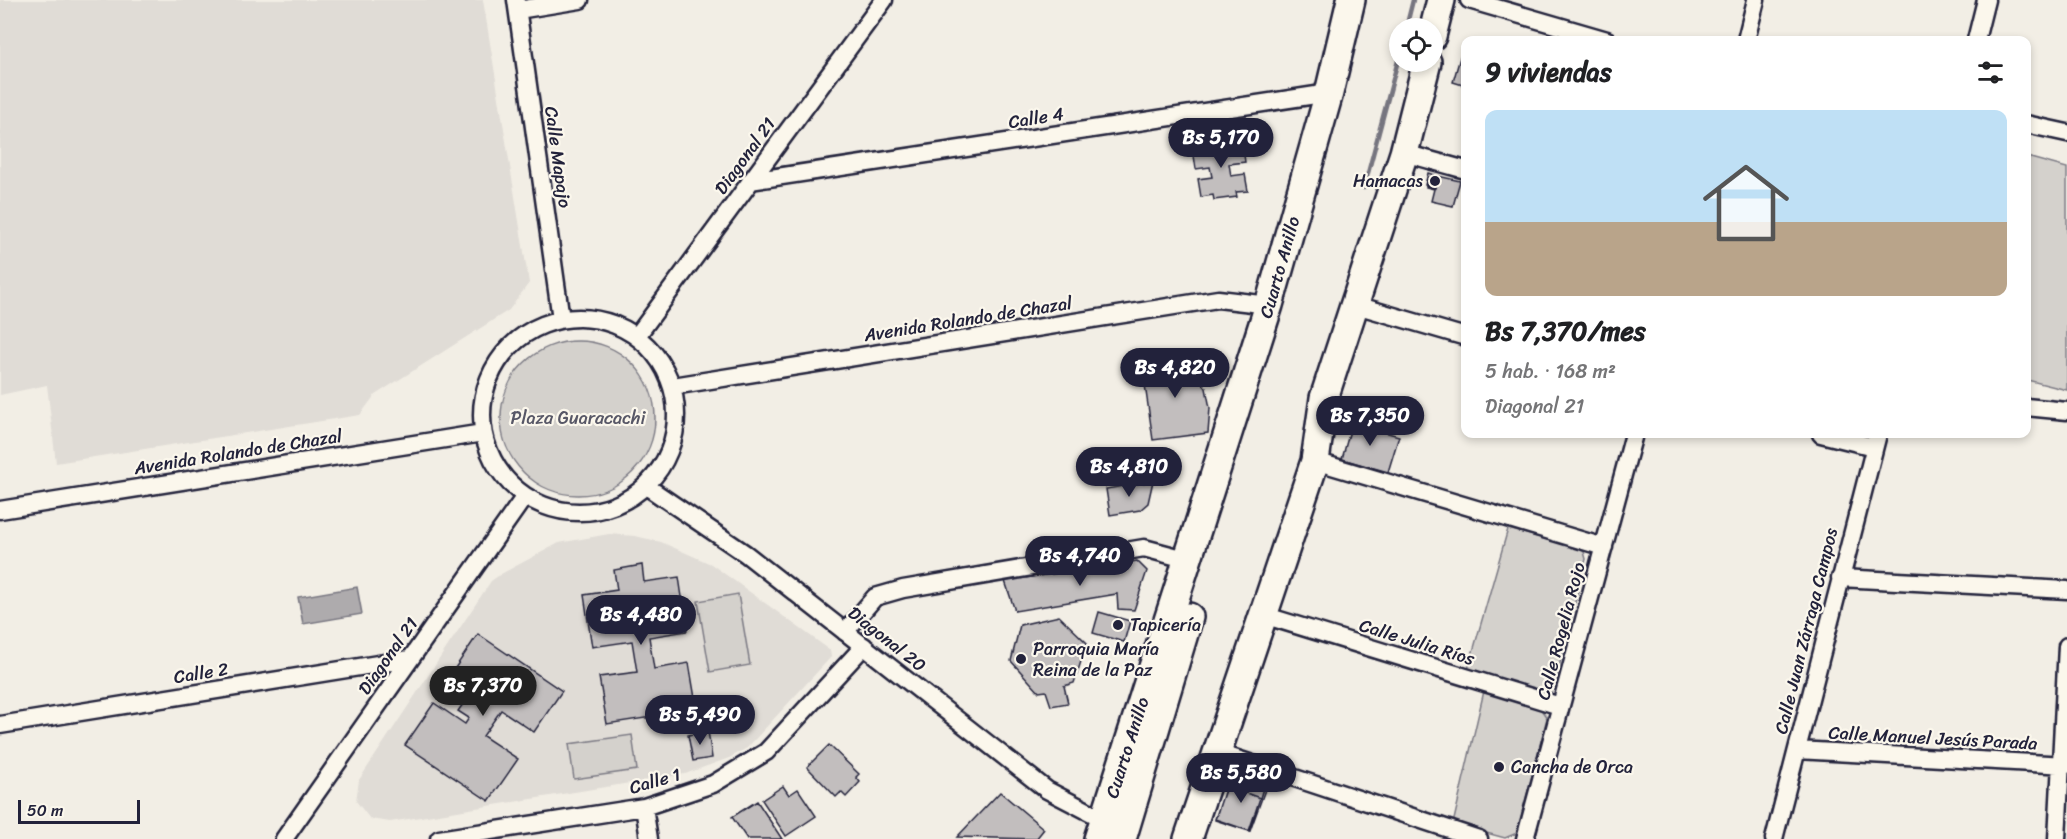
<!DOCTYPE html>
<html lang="es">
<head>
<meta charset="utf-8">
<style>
  :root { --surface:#fff; --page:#f6f6f6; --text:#202124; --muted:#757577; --accent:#22223b }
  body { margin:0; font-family:Sriracha,sans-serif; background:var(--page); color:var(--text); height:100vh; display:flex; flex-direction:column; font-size:22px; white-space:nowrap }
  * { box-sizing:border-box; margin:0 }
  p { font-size:20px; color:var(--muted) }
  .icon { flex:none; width:33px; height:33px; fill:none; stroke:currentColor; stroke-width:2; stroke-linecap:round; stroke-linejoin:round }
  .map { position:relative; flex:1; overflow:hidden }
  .details { position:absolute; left:1461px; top:36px; width:570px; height:402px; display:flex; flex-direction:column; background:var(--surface); border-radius:12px; box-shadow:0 3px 9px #0003 }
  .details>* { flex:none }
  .controls { position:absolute; left:1389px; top:18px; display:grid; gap:12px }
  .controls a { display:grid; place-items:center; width:54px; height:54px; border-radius:50%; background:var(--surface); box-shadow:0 3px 9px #0003; font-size:30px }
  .scale { position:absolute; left:18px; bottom:15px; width:122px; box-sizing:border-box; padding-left:6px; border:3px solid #22223b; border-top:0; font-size:16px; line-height:21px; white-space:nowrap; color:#22223b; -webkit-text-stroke:4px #fbf7ec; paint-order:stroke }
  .price { position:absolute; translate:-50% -51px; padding:0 14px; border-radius:21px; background:var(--accent); color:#fff; font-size:20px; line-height:39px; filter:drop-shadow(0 2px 3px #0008) }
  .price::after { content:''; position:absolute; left:50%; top:36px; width:18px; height:14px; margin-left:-9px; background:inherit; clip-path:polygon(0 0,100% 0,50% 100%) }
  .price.selected { background:#222; color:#fff }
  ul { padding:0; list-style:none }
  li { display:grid; align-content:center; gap:12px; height:318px; padding:0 24px }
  li span { display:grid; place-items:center; height:186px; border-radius:12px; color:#555 }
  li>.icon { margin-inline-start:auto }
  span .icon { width:108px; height:108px; fill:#fffc; stroke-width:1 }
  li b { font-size:26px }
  h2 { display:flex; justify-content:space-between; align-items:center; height:72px; padding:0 24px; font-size:26px }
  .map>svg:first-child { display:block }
  .built { fill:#e0dcd6 }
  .green { fill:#d4d1cc; stroke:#7b7a84; stroke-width:1.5 }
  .water { fill:#aeabad; stroke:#76747f; stroke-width:1.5 }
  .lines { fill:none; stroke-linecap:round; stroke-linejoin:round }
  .stream { stroke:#76747f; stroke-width:4.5 }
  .building { fill:#c2bebe; stroke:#22223b; stroke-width:1.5 }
  .minor-casing { stroke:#22223b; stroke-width:21 }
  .trunk-casing { stroke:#22223b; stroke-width:32 }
  .minor { stroke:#fbf7ec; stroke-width:16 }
  .trunk { stroke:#fbf7ec; stroke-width:27 }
  .poi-dot { fill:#22223b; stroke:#fbf7ec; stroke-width:2 }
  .labels { text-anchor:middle; stroke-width:4.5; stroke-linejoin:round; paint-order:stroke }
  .street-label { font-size:18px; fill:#22223b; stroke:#fbf7ec }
  .poi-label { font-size:18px; fill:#22223b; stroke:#fbf7ec; text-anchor:start }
  .park-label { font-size:18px; fill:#575766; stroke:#fbf7ec }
</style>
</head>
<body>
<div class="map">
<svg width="2067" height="839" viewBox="0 0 2067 839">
  <rect width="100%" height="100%" fill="#f2eee5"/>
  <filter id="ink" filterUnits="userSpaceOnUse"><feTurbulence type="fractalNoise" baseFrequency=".0167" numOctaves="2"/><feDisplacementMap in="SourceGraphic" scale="12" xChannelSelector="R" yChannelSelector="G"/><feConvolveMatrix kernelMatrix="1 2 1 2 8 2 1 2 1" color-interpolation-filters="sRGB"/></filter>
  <g filter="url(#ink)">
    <path class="built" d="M 0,0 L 483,0 L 529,283 L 509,310 L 375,395 L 360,415 L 56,463 L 47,385 L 0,395 Z
      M 609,534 L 635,536 L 661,542 L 711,564 L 830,650 L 831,657 L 747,748 L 729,758 L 685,774 L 390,822 L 370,819 L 356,801 L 359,780 L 491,581 L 501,574 L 559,543 Z"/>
    <path class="green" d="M 2027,157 L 2067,168 L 2067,390 L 2027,380 Z
      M501 418a77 77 0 1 1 154 0a77 77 0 1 1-154 0Z
      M 1508,529 L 1578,548 L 1584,552 L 1586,559 L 1554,687 L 1550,692 L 1544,693 L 1468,669 Z
      M 738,594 L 750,665 L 710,672 L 698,601 Z
      M 1484,691 L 1540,708 L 1547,718 L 1517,833 L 1505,838 L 1453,824 Z
      M 632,735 L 637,770 L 574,779 L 569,744 Z"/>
    <path class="water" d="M 357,587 L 362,614 L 303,624 L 298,597 Z"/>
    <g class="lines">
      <path class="stream" d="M 1406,28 L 1413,0
        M 1364,188 L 1400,53"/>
    </g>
    <path class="building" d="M 1461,54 L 1466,55 L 1466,86 L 1453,82 Z
      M 1229,139 L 1230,143 L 1242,141 L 1245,162 L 1229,164 L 1231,176 L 1245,174 L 1248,191 L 1236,192 L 1237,197 L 1214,200 L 1213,195 L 1201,197 L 1198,179 L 1212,177 L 1210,167 L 1196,169 L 1193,149 L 1204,147 L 1203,143 Z
      M 1428,173 L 1438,176 L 1435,188 L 1425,185 Z
      M 1438,176 L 1460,181 L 1453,206 L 1431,201 L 1434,189 L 1426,187 L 1428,180 Z
      M 1141,357 L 1168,358 L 1183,364 L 1197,375 L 1206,388 L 1210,408 L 1208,433 L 1153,440 Z
      M 1352,423 L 1399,436 L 1388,472 L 1342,459 Z
      M 1153,481 L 1148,503 L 1140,510 L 1110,515 L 1106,489 Z
      M 1137,561 L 1147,571 L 1134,610 L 1118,609 L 1117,594 L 1015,611 L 1005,581 Z
      M 642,565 L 644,582 L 679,577 L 687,631 L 649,637 L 654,669 L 689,663 L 697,710 L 607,724 L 599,677 L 637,672 L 632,641 L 592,647 L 584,595 L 617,590 L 614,570 Z
      M 1099,612 L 1130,621 L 1124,642 L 1093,633 Z
      M 1059,616 L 1087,643 L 1074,683 L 1064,686 L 1068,703 L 1051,706 L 1046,691 L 1039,692 L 1011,661 L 1020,625 Z
      M 478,634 L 562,691 L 534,732 L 501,710 L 483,736 L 518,759 L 489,801 L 405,745 L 434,703 L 465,724 L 469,718 L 458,711 L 468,697 L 479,704 L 483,699 L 449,677 Z
      M 708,731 L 712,758 L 693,761 L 688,735 Z
      M 829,745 L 859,774 L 856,777 L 860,782 L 846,797 L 841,792 L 836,797 L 807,767 Z
      M 1231,774 L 1264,785 L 1260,798 L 1226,786 Z
      M 1232,779 L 1241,783 L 1243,779 L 1266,787 L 1250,831 L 1215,819 L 1226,787 L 1229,788 Z
      M 783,786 L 789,795 L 798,789 L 816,816 L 786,836 L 762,800 Z
      M 1226,786 L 1260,798 L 1249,831 L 1215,820 Z
      M 1000,792 L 1044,829 L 1036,839 L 957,837 Z
      M 757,801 L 782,839 L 747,839 L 732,817 Z"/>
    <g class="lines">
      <defs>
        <path id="minor" d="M 516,0 L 561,319
          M 1469,0 L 1607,40
          M 518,10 L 580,0
          M 1746,40 L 1756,0
          M 1976,40 L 1986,0
          M 2026,124 L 2067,133
          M 1404,153 L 1466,170
          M 750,181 L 1329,93
          M 1356,305 L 1466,337
          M482 415a97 97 0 1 1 194 0a97 97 0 1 1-194 0Z
          M 637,336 L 884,0
          M 673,386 L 1218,299 L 1269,305
          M 2026,407 L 2067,411
          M 1821,434 L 1874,447
          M 1315,461 L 1604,547
          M 646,486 L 746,554 L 1047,790 L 1105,820
          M 0,510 L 483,433
          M 1840,578 L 2067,590
          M 1263,615 L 1560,706
          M 845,632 L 875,597 L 903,589 L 1144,548 L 1189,560
          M 0,725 L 409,659
          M 1797,750 L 2067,765
          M 1216,752 L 1479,839
          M 644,807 L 649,839
          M 284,839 L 525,496
          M 439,839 L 644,807 L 713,784 L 766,752 L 864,646
          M 1525,839 L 1634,434
          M 1774,839 L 1878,434
          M 2057,839 L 2067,646"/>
        <g id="trunk">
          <path d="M 1432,36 L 1441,0"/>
          <path id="s1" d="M 1098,839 L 1269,305 L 1329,93 L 1351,0"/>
          <path d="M 1122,839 L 1189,617"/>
          <path d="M 1188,839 L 1315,461 L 1324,398 L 1404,153 L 1427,62"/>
        </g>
      </defs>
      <use href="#minor" class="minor-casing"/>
      <use href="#trunk" class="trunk-casing"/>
      <use href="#minor" class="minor"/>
      <use href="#trunk" class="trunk"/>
    </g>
  </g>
  <g class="poi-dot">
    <circle cx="1435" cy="181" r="6"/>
    <circle cx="1118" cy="625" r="6"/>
    <circle cx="1021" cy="659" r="6"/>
    <circle cx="1499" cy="767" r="6"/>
  </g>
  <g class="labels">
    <g class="street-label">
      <text transform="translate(1036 118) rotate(-9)" y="6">Calle 4</text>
      <text transform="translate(745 156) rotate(-54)" y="6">Diagonal 21</text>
      <text transform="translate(558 157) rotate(82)" y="6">Calle Mapajo</text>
      <text dy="6" stroke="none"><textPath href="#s1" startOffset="600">Cuarto Anillo</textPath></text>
      <text transform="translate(968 319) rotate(-9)" y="6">Avenida Rolando de Chazal</text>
      <text transform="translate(238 452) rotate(-9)" y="6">Avenida Rolando de Chazal</text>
      <text transform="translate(1561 631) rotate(-75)" y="6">Calle Rogelia Rojo</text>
      <text transform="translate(1806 631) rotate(-76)" y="6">Calle Juan Zárraga Campos</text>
      <text transform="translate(887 639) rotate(38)" y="6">Diagonal 20</text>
      <text transform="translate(1417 642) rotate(17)" y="6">Calle Julia Ríos</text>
      <text transform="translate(388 656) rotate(-55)" y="6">Diagonal 21</text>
      <text transform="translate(201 673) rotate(-9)" y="6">Calle 2</text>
      <text transform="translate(1933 738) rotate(3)" y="6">Calle Manuel Jesús Parada</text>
      <text dy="6" stroke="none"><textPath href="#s1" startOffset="96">Cuarto Anillo</textPath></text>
      <text transform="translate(655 781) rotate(-16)" y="6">Calle 1</text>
    </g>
    <g class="poi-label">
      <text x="1423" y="187" text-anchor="end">Hamacas</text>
      <text x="1130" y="631">Tapicería</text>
      <text x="1033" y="655">Parroquia María<tspan x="1033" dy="21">Reina de la Paz</tspan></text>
      <text x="1511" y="773">Cancha de Orca</text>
    </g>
    <g class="park-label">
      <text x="578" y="424">Plaza Guaracachi</text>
    </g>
  </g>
</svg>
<div class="controls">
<a><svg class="icon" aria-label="locate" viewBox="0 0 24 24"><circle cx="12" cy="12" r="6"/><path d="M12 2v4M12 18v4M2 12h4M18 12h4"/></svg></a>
</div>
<div class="scale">50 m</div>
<b class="price" style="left:1221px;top:169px">Bs 5,170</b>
<b class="price" style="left:1175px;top:399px">Bs 4,820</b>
<b class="price" style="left:1370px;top:447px">Bs 7,350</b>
<b class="price" style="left:1129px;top:498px">Bs 4,810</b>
<b class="price" style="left:1080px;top:587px">Bs 4,740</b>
<b class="price" style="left:641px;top:646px">Bs 4,480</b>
<b class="price selected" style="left:483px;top:717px">Bs 7,370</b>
<b class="price" style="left:700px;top:746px">Bs 5,490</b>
<b class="price" style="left:1241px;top:804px">Bs 5,580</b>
<section class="details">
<h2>9 viviendas<svg class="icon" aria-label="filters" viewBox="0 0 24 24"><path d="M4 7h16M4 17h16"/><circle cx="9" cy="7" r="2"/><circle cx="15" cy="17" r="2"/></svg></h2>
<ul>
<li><span style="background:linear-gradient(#bfe0f5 60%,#b9a48a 0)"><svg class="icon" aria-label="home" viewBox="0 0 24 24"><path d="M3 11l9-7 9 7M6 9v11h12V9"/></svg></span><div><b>Bs 7,370/mes</b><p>5 hab. · 168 m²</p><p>Diagonal 21</p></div></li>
</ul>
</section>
</div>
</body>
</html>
